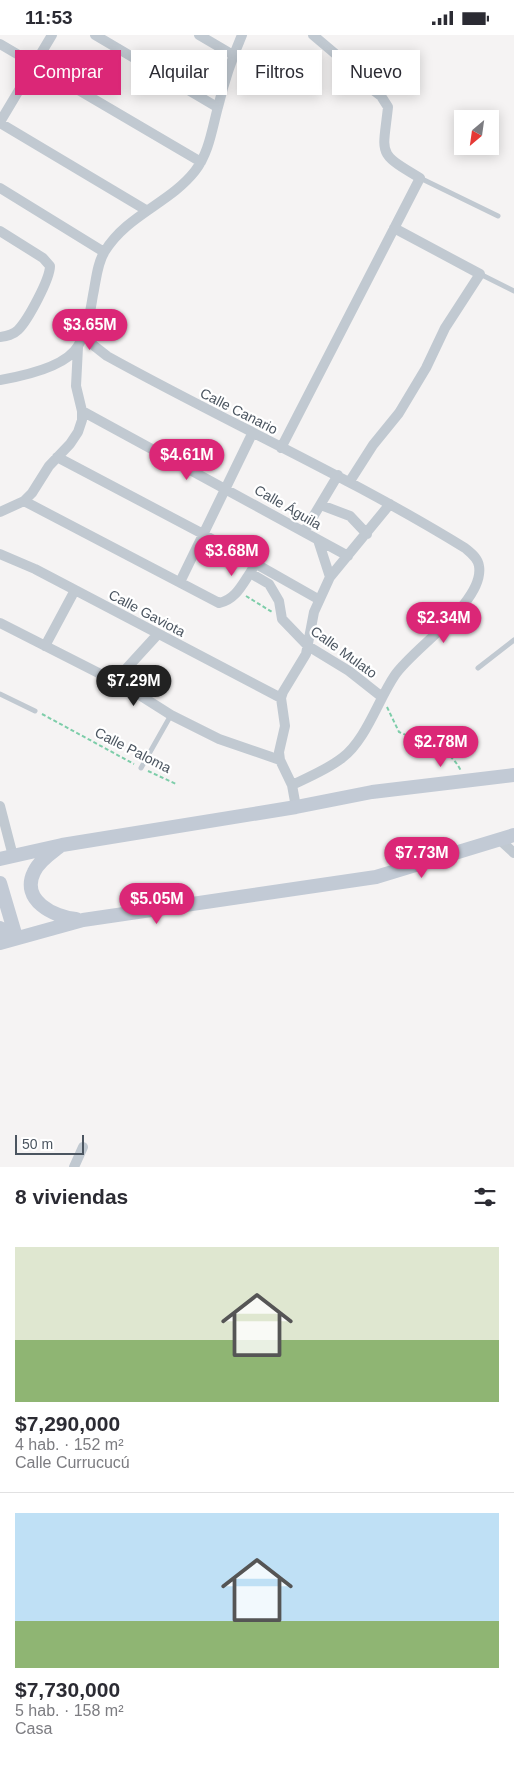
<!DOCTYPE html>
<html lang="es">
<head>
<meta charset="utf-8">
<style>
  :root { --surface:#fff; --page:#f2f2f3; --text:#2b2b33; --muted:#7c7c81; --line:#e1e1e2; --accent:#db2777 }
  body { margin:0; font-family:Arial,sans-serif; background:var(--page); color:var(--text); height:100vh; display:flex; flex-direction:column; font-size:19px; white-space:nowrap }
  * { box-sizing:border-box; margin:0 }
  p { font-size:16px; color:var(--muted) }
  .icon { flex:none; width:28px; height:28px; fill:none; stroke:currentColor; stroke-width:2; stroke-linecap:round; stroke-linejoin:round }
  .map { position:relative; height:1132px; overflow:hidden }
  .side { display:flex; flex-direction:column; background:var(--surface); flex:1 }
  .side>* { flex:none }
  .hud { position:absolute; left:15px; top:15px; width:485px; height:45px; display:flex; gap:10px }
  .needle { width:32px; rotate:209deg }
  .controls { position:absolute; left:454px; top:75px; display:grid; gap:10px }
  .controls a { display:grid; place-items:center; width:45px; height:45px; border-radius:0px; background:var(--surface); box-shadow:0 2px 12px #0003; font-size:25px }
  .scale { position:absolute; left:15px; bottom:12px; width:69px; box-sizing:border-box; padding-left:5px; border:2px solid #4b5560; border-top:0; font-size:14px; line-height:18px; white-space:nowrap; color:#4b5560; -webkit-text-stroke:4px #fff; paint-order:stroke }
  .price { position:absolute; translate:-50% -42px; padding:0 11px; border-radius:18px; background:var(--accent); color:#fff; font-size:16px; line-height:32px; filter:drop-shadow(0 1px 2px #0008) }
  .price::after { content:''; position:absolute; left:50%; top:30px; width:15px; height:11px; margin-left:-8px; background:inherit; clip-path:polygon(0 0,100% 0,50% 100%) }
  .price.active { background:#222; color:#fff }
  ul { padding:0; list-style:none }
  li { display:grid; align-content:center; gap:10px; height:265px; padding:0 15px }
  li+li { border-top:1px solid var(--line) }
  li span { display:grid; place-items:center; height:155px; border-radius:0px; color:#555 }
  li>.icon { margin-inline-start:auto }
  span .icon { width:90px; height:90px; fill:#fffc; stroke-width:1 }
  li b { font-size:21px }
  h2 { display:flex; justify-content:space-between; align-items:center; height:60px; padding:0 15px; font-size:21px }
  .pill { padding:0 18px; border-radius:0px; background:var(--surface); box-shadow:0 2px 12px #0003; font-size:18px; line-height:45px }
  .pill.active { background:var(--accent); color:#fff }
  .status { display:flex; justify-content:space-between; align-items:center; height:35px; padding:0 25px; background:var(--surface); direction:ltr }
  .status svg { height:14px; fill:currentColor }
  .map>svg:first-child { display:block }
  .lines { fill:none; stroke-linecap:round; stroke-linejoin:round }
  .path { stroke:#7dcda9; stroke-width:2; stroke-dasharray:4 2.5; stroke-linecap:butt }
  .lane { stroke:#c1c9d1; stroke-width:5 }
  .street { stroke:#c1c9d1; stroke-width:10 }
  .secondary { stroke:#c2cad5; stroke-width:14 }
  .labels { text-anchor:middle; stroke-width:4.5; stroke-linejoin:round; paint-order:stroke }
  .street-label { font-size:14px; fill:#4b5560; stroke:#fff }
</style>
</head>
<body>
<div class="status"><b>11:53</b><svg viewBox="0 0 49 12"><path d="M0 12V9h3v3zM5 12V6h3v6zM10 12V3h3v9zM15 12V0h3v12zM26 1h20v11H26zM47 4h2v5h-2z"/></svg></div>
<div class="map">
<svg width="514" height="1132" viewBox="0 0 514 1132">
  <rect width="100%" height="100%" fill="#f5f3f3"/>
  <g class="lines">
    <path class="path" d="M 246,561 L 272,577
      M 387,672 L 399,697 C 422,707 449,711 461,736
      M 42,679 L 134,729
      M 148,736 L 176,749"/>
    <path class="lane" d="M 420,143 L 498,181
      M 480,239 L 514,256
      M 478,633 L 514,605
      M 0,659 L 35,676
      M 141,733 L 171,680"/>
    <path class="street" d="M 95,0 L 217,72
      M 199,0 L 233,20
      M 0,9 L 201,127
      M 0,87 L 52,0
      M 0,88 L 146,175
      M 0,153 L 104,217
      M 0,196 L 43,223 L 50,231 C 50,244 28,285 18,295 C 13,300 7,301 0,302
      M 86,296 L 93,310 L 107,321 C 226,387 350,442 465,513 C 471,518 478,523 479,531 C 485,567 413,613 395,640 C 378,665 366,705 342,723 C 328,734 309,742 292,750
      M 0,345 C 23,341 66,332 78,311 C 88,295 90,277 93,260 C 96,246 97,228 105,216 C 127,180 170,168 195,136 C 209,118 212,94 218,72 C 224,47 232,23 242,0
      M 82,376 L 348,521
      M 281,413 L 420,143 C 376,117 383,120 388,72 L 381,61 L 356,42 L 339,22 L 313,0
      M 57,422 L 203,499 L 318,564
      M 350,446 L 373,410 L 399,378 L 426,333 L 445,293 L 480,239 L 394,193
      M 24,466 L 219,568 C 235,565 242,550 250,538
      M 321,470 L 350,481 L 367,499
      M 0,477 L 24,466 L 32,458 L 49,431 L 70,409 L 78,397 L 82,385 L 82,376 L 76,351 L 78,312
      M 304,497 L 338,440
      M 318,505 L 330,542
      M 0,519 L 35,534 L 281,663
      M 253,533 L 250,538 L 269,549 L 279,566 L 282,584 L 308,611 L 349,636 L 382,662
      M 180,547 L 252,399
      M 0,588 L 130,654 L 171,680 L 219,704 L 280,725
      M 45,611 L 75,555
      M 115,646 L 158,599
      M 0,771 L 13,821
      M 296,772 L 292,750 L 280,725 L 279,717 L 285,691 L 281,663 L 283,657 L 306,619 L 314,577 L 330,542 L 390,469
      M 500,805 L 514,818
      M 74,1132 L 83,1112"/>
    <path class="secondary" d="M 59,812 C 50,819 39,826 34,837 C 20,865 54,882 76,884
      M 0,824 L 62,810 L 296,772 L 372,757 L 514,740
      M 0,848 L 16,902
      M 0,893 L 16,902
      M 0,908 L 83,885 L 376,842 L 514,800"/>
  </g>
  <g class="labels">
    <g class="street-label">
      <text transform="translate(239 376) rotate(27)" y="5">Calle Canario</text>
      <text transform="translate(288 472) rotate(30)" y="5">Calle Águila</text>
      <text transform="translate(147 578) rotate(28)" y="5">Calle Gaviota</text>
      <text transform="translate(344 617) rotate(36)" y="5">Calle Mulato</text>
      <text transform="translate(133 715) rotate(27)" y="5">Calle Paloma</text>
    </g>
  </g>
</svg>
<div class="controls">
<a><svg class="needle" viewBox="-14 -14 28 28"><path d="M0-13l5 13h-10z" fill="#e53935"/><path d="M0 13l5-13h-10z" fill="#7c7c81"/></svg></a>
</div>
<div class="scale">50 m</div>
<b class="price" style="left:90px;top:316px">$3.65M</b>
<b class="price" style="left:187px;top:446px">$4.61M</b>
<b class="price" style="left:232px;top:542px">$3.68M</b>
<b class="price" style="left:444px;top:609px">$2.34M</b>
<b class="price active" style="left:134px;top:672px">$7.29M</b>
<b class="price" style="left:441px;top:733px">$2.78M</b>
<b class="price" style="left:422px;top:844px">$7.73M</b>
<b class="price" style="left:157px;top:890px">$5.05M</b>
<div class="hud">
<a class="pill active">Comprar</a>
<a class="pill">Alquilar</a>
<a class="pill">Filtros</a>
<a class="pill">Nuevo</a>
</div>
</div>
<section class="side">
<h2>8 viviendas<svg class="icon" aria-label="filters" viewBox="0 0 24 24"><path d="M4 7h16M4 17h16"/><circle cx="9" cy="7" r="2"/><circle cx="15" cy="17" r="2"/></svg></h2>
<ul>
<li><span style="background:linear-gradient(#dfe7d0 60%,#8fb573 0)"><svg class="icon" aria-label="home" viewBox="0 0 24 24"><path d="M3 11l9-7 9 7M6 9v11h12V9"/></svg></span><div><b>$7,290,000</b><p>4 hab. · 152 m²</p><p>Calle Currucucú</p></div></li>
<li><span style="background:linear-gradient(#bfe0f5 70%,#8fb573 0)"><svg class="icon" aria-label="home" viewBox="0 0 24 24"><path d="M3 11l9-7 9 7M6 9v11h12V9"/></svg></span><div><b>$7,730,000</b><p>5 hab. · 158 m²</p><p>Casa</p></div></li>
</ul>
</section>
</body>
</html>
